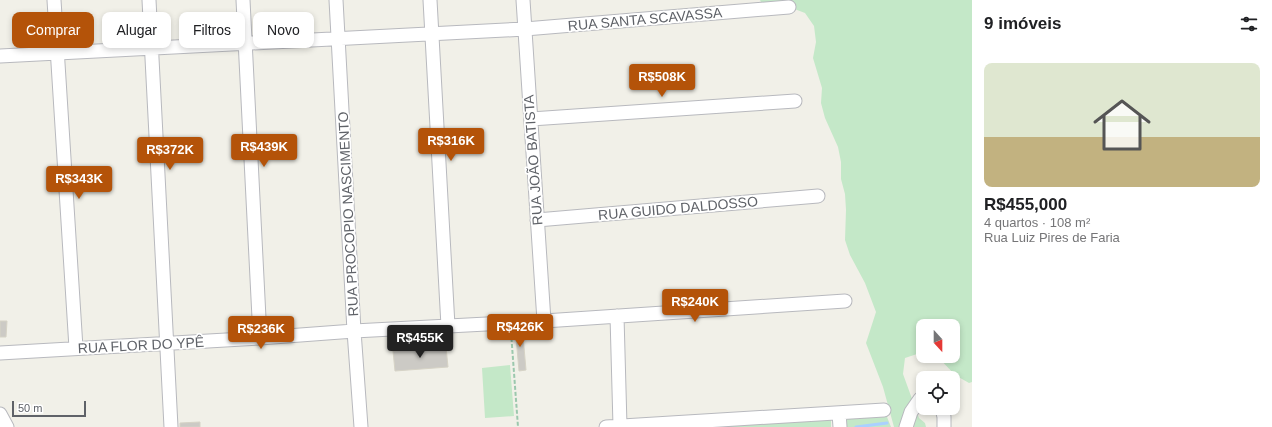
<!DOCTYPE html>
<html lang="pt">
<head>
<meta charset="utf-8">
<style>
  :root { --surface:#fff; --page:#f2f2f2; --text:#202124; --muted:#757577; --accent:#b45309 }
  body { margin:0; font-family:Helvetica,sans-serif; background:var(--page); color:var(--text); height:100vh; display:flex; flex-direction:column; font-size:15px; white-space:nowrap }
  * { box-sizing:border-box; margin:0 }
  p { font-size:13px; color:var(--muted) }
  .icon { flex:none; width:22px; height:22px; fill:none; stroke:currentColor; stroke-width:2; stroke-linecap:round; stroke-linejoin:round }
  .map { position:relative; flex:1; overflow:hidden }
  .panel { display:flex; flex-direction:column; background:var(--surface); width:300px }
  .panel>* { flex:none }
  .top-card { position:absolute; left:12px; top:12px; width:380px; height:36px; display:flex; gap:8px }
  .needle { width:26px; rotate:159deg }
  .fabs { position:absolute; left:916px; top:319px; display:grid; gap:8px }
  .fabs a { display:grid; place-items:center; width:44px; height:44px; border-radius:8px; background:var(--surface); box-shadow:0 2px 6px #0003; font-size:20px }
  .scale { position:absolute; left:12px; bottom:10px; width:74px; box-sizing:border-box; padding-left:4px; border:2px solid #5f6268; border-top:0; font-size:11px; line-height:14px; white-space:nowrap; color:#5f6268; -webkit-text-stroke:3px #fff; paint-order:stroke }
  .price { position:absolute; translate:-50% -34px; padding:0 9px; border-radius:4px; background:var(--accent); color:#fff; font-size:13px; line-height:26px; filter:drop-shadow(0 1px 2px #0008) }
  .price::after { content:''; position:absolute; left:50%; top:24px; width:12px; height:9px; margin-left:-6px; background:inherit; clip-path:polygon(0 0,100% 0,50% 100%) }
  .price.on { background:#222; color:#fff }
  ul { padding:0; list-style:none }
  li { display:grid; align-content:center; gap:8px; height:212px; padding:0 12px }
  li span { display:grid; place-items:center; height:124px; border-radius:8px; color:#555 }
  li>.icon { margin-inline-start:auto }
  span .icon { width:72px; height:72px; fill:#fffc; stroke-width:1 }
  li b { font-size:17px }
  h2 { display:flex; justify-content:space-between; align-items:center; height:48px; padding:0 12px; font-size:17px }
  .chip { padding:0 14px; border-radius:8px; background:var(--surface); box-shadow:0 2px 6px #0003; font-size:14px; line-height:36px }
  .chip.on { background:var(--accent); color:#fff }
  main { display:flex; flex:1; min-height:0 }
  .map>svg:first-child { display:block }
  .green { fill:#c4e8c8 }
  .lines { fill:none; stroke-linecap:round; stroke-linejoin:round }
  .stream { stroke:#aad1ff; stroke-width:3 }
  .building { fill:#cccac5; stroke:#d6d3c6 }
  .minor-casing { stroke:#b8b9be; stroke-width:15 }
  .path { stroke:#9bc8ad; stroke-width:2; stroke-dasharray:4 2; stroke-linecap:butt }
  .minor { stroke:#fff; stroke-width:13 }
  .labels { text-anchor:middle; stroke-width:3.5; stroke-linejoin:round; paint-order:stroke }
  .street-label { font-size:14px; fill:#5f6268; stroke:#fff }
</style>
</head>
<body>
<main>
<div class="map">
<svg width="972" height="427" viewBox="0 0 972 427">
  <rect width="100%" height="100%" fill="#f1f0e8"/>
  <path class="green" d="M 760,0 L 972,0 L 972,382 L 969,383 L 955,375 L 937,356 L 953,356 L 953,326 L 923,326 L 923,353 L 920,353 L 905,358 L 903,374 L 919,418 L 925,423 L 926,427 L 894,427 L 883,387 L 866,343 L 876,312 L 865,283 L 850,255 L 845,240 L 846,210 L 845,194 L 841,179 L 841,162 L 838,147 L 825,118 L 821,103 L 822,88 L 813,58 L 816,42 L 814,26 L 805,13 L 776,2 L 761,2 Z
    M 510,365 L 514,416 L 485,418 L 482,368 Z
    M 887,417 L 891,427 L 846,427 L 845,419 Z
    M 831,420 L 831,427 L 715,427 Z"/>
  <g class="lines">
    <path class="stream" d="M 856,427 L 887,423"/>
  </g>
  <path class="building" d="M 0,321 L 7,321 L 6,337 L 0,337 Z
    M 522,325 L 526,370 L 519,371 L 515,326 Z
    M 446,347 L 448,367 L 395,371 L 393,351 Z
    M 200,422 L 200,427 L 180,427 L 180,423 Z"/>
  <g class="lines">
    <defs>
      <path id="minor" d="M 54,0 L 76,348
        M 149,0 L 171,427
        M 243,0 L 260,338
        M 336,0 L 354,331 L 361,427
        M 430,0 L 448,326
        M 523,0 L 544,321
        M 0,56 L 525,29 L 789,7
        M 531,119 L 795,101
        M 537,220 L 818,196
        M 617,316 L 620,426
        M 0,353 L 260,338 L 354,331 L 544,321 L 845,301
        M 942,408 L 944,417 L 944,427
        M 839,413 L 840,427
        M 0,414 L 7,427
        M 606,427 L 884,410
        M 906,427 L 911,412 L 920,399 L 923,398"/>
    </defs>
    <use href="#minor" class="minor-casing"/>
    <path class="path" d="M 511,332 L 518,427"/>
    <use href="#minor" class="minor"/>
  </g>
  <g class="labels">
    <g class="street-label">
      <text transform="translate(645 19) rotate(-5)" y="5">RUA SANTA SCAVASSA</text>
      <text transform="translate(533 160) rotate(-94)" y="5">RUA JOÃO BATISTA</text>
      <text transform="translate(678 208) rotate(-5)" y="5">RUA GUIDO DALDOSSO</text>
      <text transform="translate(348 214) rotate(-93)" y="5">RUA PROCOPIO NASCIMENTO</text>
      <text transform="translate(141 345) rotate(-3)" y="5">RUA FLOR DO YPÊ</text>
    </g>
  </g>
</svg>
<div class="fabs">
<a><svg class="needle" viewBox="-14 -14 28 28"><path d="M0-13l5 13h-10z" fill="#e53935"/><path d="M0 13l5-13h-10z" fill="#757577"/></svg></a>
<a><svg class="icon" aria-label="locate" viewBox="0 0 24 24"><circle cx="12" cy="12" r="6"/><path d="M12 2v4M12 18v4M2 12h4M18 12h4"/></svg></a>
</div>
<div class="scale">50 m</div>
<b class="price" style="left:662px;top:98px">R$508K</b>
<b class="price" style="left:451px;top:162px">R$316K</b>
<b class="price" style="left:264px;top:168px">R$439K</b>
<b class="price" style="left:170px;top:171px">R$372K</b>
<b class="price" style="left:79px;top:200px">R$343K</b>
<b class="price" style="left:695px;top:323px">R$240K</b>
<b class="price" style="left:520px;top:348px">R$426K</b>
<b class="price" style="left:261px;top:350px">R$236K</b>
<b class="price on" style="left:420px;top:359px">R$455K</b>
<div class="top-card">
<a class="chip on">Comprar</a>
<a class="chip">Alugar</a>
<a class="chip">Filtros</a>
<a class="chip">Novo</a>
</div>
</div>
<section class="panel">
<h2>9 imóveis<svg class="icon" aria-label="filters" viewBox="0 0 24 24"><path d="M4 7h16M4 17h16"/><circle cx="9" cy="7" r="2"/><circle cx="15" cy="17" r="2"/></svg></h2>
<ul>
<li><span style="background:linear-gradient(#dfe7d0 60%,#c2b280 0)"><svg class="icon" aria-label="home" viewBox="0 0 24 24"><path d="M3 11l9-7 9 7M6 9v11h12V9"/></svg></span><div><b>R$455,000</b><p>4 quartos · 108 m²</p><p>Rua Luiz Pires de Faria</p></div></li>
</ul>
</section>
</main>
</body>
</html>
